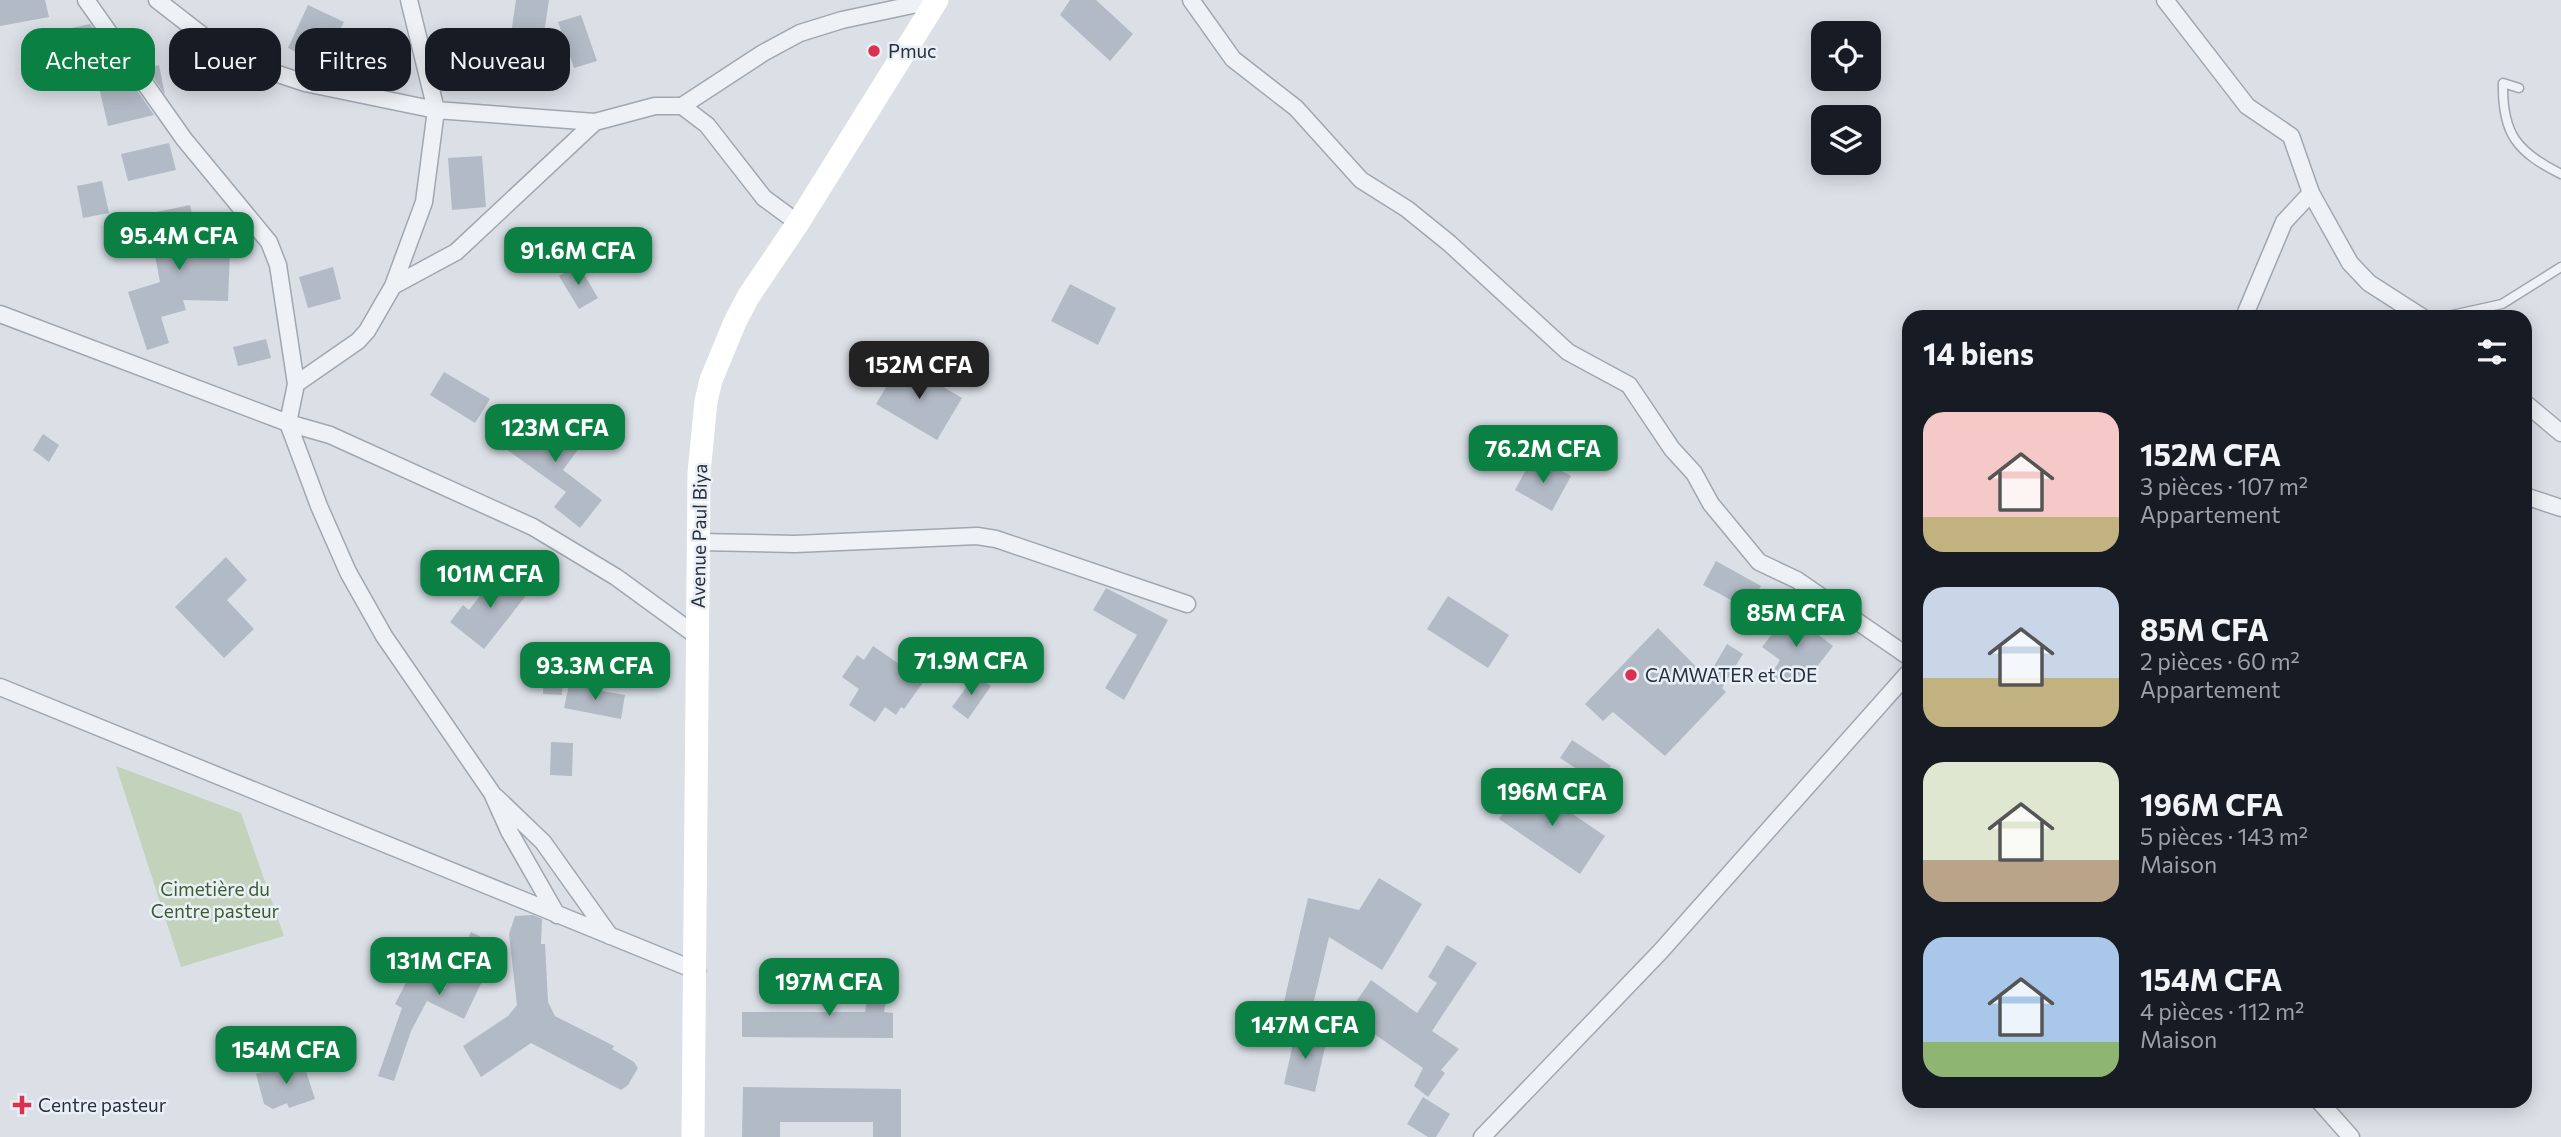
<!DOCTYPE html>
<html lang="fr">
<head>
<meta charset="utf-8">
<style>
  :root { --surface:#171b24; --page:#20242c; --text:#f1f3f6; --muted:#9ea1a6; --accent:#0b8043 }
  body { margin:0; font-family:Commissioner,sans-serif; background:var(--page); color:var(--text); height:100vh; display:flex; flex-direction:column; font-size:26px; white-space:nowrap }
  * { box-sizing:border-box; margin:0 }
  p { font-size:23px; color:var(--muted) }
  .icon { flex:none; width:38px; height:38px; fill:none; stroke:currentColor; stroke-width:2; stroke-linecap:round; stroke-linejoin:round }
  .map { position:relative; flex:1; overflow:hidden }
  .panel { position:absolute; left:1902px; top:310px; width:630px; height:798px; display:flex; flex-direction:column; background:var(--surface); border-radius:21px; box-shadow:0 4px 18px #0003 }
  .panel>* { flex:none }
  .guide { position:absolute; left:21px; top:28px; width:665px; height:63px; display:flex; gap:14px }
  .buttons { position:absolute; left:1811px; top:21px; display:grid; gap:14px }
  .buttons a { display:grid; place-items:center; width:70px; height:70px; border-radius:14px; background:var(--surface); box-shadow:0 4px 18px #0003; font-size:35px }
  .price { position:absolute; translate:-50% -60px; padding:0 16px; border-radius:14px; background:var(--accent); color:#fff; font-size:23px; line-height:46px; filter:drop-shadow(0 2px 4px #0008) }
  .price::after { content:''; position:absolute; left:50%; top:42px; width:21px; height:16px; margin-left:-10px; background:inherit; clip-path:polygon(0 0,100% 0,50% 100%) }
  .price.selected { background:#222; color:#fff }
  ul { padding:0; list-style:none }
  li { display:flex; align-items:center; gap:21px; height:175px; padding:0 21px }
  li span { display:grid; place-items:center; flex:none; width:196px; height:140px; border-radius:21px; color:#555 }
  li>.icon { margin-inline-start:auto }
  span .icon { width:84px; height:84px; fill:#fffc; stroke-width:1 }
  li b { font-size:30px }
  h2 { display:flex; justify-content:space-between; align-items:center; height:84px; padding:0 21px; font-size:30px }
  .pill { padding:0 24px; border-radius:21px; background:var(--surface); box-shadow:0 4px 18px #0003; font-size:24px; line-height:63px }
  .pill.selected { background:var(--accent); color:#fff }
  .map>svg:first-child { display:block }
  .green { fill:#c2d2bb }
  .building { fill:#b2bac5 }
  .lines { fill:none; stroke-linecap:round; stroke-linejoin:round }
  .service-casing { stroke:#a0a7b1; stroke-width:11 }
  .minor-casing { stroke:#a0a7b1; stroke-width:19 }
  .service { stroke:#eef1f5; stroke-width:8 }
  .minor { stroke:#eef1f5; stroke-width:16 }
  .secondary { stroke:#fff; stroke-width:23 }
  .poi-dot { fill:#dc3051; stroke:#eaeff5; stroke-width:2.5 }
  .labels { text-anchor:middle; stroke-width:5; stroke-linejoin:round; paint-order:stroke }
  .poi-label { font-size:19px; fill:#242f3f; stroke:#eaeff5; text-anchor:start }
  .street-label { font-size:19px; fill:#242f3f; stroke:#eaeff5 }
  .park-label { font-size:19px; fill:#3a5c2f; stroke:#eaeff5 }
</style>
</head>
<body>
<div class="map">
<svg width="2561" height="1137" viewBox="0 0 2561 1137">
  <rect width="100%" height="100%" fill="#dbe0e7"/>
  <path class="green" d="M 116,766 L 241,813 L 284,936 L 181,967 Z"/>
  <path class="building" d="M 0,0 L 45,0 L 49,17 L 0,26 Z
    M 516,0 L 549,0 L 538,73 L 506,68 Z
    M 1070,0 L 1096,0 L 1133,34 L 1110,61 L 1060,15 Z
    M 308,5 L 344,22 L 322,65 L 288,48 Z
    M 581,15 L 597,61 L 574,68 L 558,22 Z
    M 90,24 L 116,61 L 119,74 L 125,73 L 154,115 L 108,126 L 94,66 L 60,73 L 52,32 Z
    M 159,65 L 165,95 L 147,68 Z
    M 169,143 L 176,170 L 128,181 L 121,154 Z
    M 482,156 L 486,207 L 452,210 L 448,158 Z
    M 102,181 L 109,213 L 83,218 L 77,186 Z
    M 190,205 L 194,223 L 205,220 L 213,251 L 230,252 L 228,301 L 183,300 L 186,310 L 161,317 L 169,343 L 147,350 L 128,292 L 160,282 L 147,214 Z
    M 578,264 L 598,298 L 579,309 L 559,276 Z
    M 333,267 L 341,299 L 308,308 L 299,277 Z
    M 1070,284 L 1116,308 L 1098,345 L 1051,321 Z
    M 266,339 L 271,358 L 238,366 L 233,347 Z
    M 901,362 L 962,398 L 937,440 L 876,404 Z
    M 444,372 L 490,399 L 475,423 L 430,395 Z
    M 534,410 L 582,444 L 563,470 L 602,500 L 580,528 L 554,507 L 566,492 L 506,449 Z
    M 43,434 L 59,445 L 49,462 L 33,450 Z
    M 1530,462 L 1545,470 L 1549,464 L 1571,476 L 1552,511 L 1515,490 Z
    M 226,557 L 247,580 L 227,600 L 254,629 L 224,658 L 175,607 Z
    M 1716,561 L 1761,586 L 1748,609 L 1703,585 Z
    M 500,570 L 528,593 L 484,649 L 450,622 L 463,605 L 469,610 Z
    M 1106,588 L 1168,620 L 1124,700 L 1105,688 L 1137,635 L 1093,610 Z
    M 1448,596 L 1509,635 L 1488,668 L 1427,629 Z
    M 1789,612 L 1833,646 L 1806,681 L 1794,672 L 1787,685 L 1771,675 L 1780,660 L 1762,647 Z
    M 1658,628 L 1707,678 L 1727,644 L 1743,654 L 1722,688 L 1726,692 L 1665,756 L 1613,712 L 1603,721 L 1585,704 Z
    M 873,646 L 924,681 L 904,709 L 901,707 L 896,715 L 885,707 L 875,722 L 849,705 L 859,689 L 842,677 L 857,655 L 864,660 Z
    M 545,651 L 564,652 L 562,695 L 543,694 Z
    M 975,675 L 991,686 L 968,719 L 952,707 Z
    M 569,685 L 625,695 L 621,719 L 564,708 Z
    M 1572,740 L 1611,766 L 1600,784 L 1560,758 Z
    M 551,742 L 573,743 L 572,776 L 550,775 Z
    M 1524,781 L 1605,836 L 1580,874 L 1499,819 Z
    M 1379,878 L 1422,904 L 1382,970 L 1329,937 L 1309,1022 L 1281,1015 L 1308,898 L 1359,910 Z
    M 533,915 L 542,919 L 541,944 L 545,944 L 548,1002 L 555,1016 L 614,1046 L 612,1049 L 634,1062 L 638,1068 L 628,1085 L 621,1090 L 531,1043 L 481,1077 L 463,1046 L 508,1016 L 517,1005 L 509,934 L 515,916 Z
    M 471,932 L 499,946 L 464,1019 L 427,1001 L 411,1031 L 394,1081 L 378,1076 L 402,1008 L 395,1004 L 412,971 L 445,989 Z
    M 1447,945 L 1477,963 L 1432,1031 L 1459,1049 L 1441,1070 L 1445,1073 L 1428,1097 L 1414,1086 L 1423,1068 L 1347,1015 L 1371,980 L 1417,1013 L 1437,983 L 1428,977 Z
    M 873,963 L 892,967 L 884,1012 L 893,1013 L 893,1038 L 742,1037 L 742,1012 L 865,1012 Z
    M 1296,1030 L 1327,1038 L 1315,1092 L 1284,1084 Z
    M 302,1059 L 315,1099 L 289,1108 L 287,1103 L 273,1109 L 264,1104 L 256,1074 Z
    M 743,1087 L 901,1089 L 901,1137 L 873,1137 L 873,1122 L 780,1122 L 780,1137 L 742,1137 Z
    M 1423,1097 L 1450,1114 L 1436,1137 L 1428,1137 L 1407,1124 Z"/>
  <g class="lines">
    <defs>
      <path id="service" d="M 2519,88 L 2503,83 C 2502,134 2517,152 2561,174
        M 2443,317 L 2502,304 L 2561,267"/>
      <path id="minor" d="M 86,0 L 184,139 L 269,242 L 278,265 L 296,384 L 288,423 L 319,506 L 348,572 L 384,636 L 492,793 L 509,831 L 557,915
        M 157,0 L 211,42 L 269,71 L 305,83 L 436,110 L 595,122 L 655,106 L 682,106 L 763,53 L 800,33 L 842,20 L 936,0
        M 1191,0 L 1233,59 L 1296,108 L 1361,180 L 1407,209 L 1449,243 L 1568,352 L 1629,385 L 1672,449 L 1694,473 L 1711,504 L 1759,562 L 1797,580 L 1909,657
        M 2165,0 L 2247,106 L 2291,136 L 2311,193 L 2350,263 L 2369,283 L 2422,317
        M 682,106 L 707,125 L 764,198 L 798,223
        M 393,286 L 456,252 L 595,122
        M 0,314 L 288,423 L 330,435 L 533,527 L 616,577 L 697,636
        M 2244,317 L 2284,222 L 2311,193
        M 296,384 L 358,341 L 367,331 L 393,286 L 424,202 L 436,110 L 409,0
        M 2525,403 L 2561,433
        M 2525,496 L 2561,508
        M 698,542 L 795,544 L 977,536 L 996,539 L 1187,604
        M 0,687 L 697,971
        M 496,797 L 543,842 L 610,936
        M 2319,1101 L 2351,1137
        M 1482,1137 L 1660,952 L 1909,672"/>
    </defs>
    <use href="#service" class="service-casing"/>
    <use href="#minor" class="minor-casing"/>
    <use href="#service" class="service"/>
    <use href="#minor" class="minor"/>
    <path class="secondary" d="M 693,1137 L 699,473 L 706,401 L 711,380 L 735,322 L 748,297 L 798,223 L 937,0"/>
  </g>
  <g class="poi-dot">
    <circle cx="874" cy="51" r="7"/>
    <circle cx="1631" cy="675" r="7"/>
    <path d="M18.5 1094.5h7v7h7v7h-7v7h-7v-7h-7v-7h7z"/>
  </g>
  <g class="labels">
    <g class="poi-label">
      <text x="888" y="58">Pmuc</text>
      <text x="1645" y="682">CAMWATER et CDE</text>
      <text x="38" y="1112">Centre pasteur</text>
    </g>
    <g class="street-label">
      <text transform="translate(699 536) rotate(-89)" y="7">Avenue Paul Biya</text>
    </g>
    <g class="park-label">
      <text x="215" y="896">Cimetière du<tspan x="215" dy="22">Centre pasteur</tspan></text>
    </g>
  </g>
</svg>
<div class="buttons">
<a><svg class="icon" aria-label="locate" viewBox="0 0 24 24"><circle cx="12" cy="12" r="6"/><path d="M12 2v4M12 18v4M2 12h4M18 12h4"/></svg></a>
<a><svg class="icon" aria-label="layers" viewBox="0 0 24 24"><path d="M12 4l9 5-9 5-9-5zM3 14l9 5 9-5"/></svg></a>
</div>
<b class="price" style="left:179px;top:272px">95.4M CFA</b>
<b class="price" style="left:578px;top:287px">91.6M CFA</b>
<b class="price selected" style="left:919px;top:401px">152M CFA</b>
<b class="price" style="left:555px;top:464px">123M CFA</b>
<b class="price" style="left:1543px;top:485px">76.2M CFA</b>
<b class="price" style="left:490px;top:610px">101M CFA</b>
<b class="price" style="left:1796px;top:649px">85M CFA</b>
<b class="price" style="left:971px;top:697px">71.9M CFA</b>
<b class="price" style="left:595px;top:702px">93.3M CFA</b>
<b class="price" style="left:1552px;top:828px">196M CFA</b>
<b class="price" style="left:439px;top:997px">131M CFA</b>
<b class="price" style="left:829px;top:1018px">197M CFA</b>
<b class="price" style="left:1305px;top:1061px">147M CFA</b>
<b class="price" style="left:286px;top:1086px">154M CFA</b>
<div class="guide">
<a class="pill selected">Acheter</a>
<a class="pill">Louer</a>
<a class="pill">Filtres</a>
<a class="pill">Nouveau</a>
</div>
<section class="panel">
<h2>14 biens<svg class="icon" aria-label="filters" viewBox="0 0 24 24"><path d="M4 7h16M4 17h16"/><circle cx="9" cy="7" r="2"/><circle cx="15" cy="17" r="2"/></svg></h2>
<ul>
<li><span style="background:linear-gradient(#f6c9c9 75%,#c2b280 0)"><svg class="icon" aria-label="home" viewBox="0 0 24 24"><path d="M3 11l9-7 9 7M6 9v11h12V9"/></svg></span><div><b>152M CFA</b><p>3 pièces · 107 m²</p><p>Appartement</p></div></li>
<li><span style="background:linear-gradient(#c9d6e8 65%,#c2b280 0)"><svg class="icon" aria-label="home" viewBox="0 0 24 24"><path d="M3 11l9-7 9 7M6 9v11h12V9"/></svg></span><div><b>85M CFA</b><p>2 pièces · 60 m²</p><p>Appartement</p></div></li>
<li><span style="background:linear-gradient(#dfe7d0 70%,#b9a48a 0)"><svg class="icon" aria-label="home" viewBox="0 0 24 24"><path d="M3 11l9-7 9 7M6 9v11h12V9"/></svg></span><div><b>196M CFA</b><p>5 pièces · 143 m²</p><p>Maison</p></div></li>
<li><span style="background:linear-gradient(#a9c7e8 75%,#8fb573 0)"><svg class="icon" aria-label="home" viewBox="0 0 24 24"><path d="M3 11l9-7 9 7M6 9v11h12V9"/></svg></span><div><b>154M CFA</b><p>4 pièces · 112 m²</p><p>Maison</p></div></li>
</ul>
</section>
</div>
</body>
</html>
